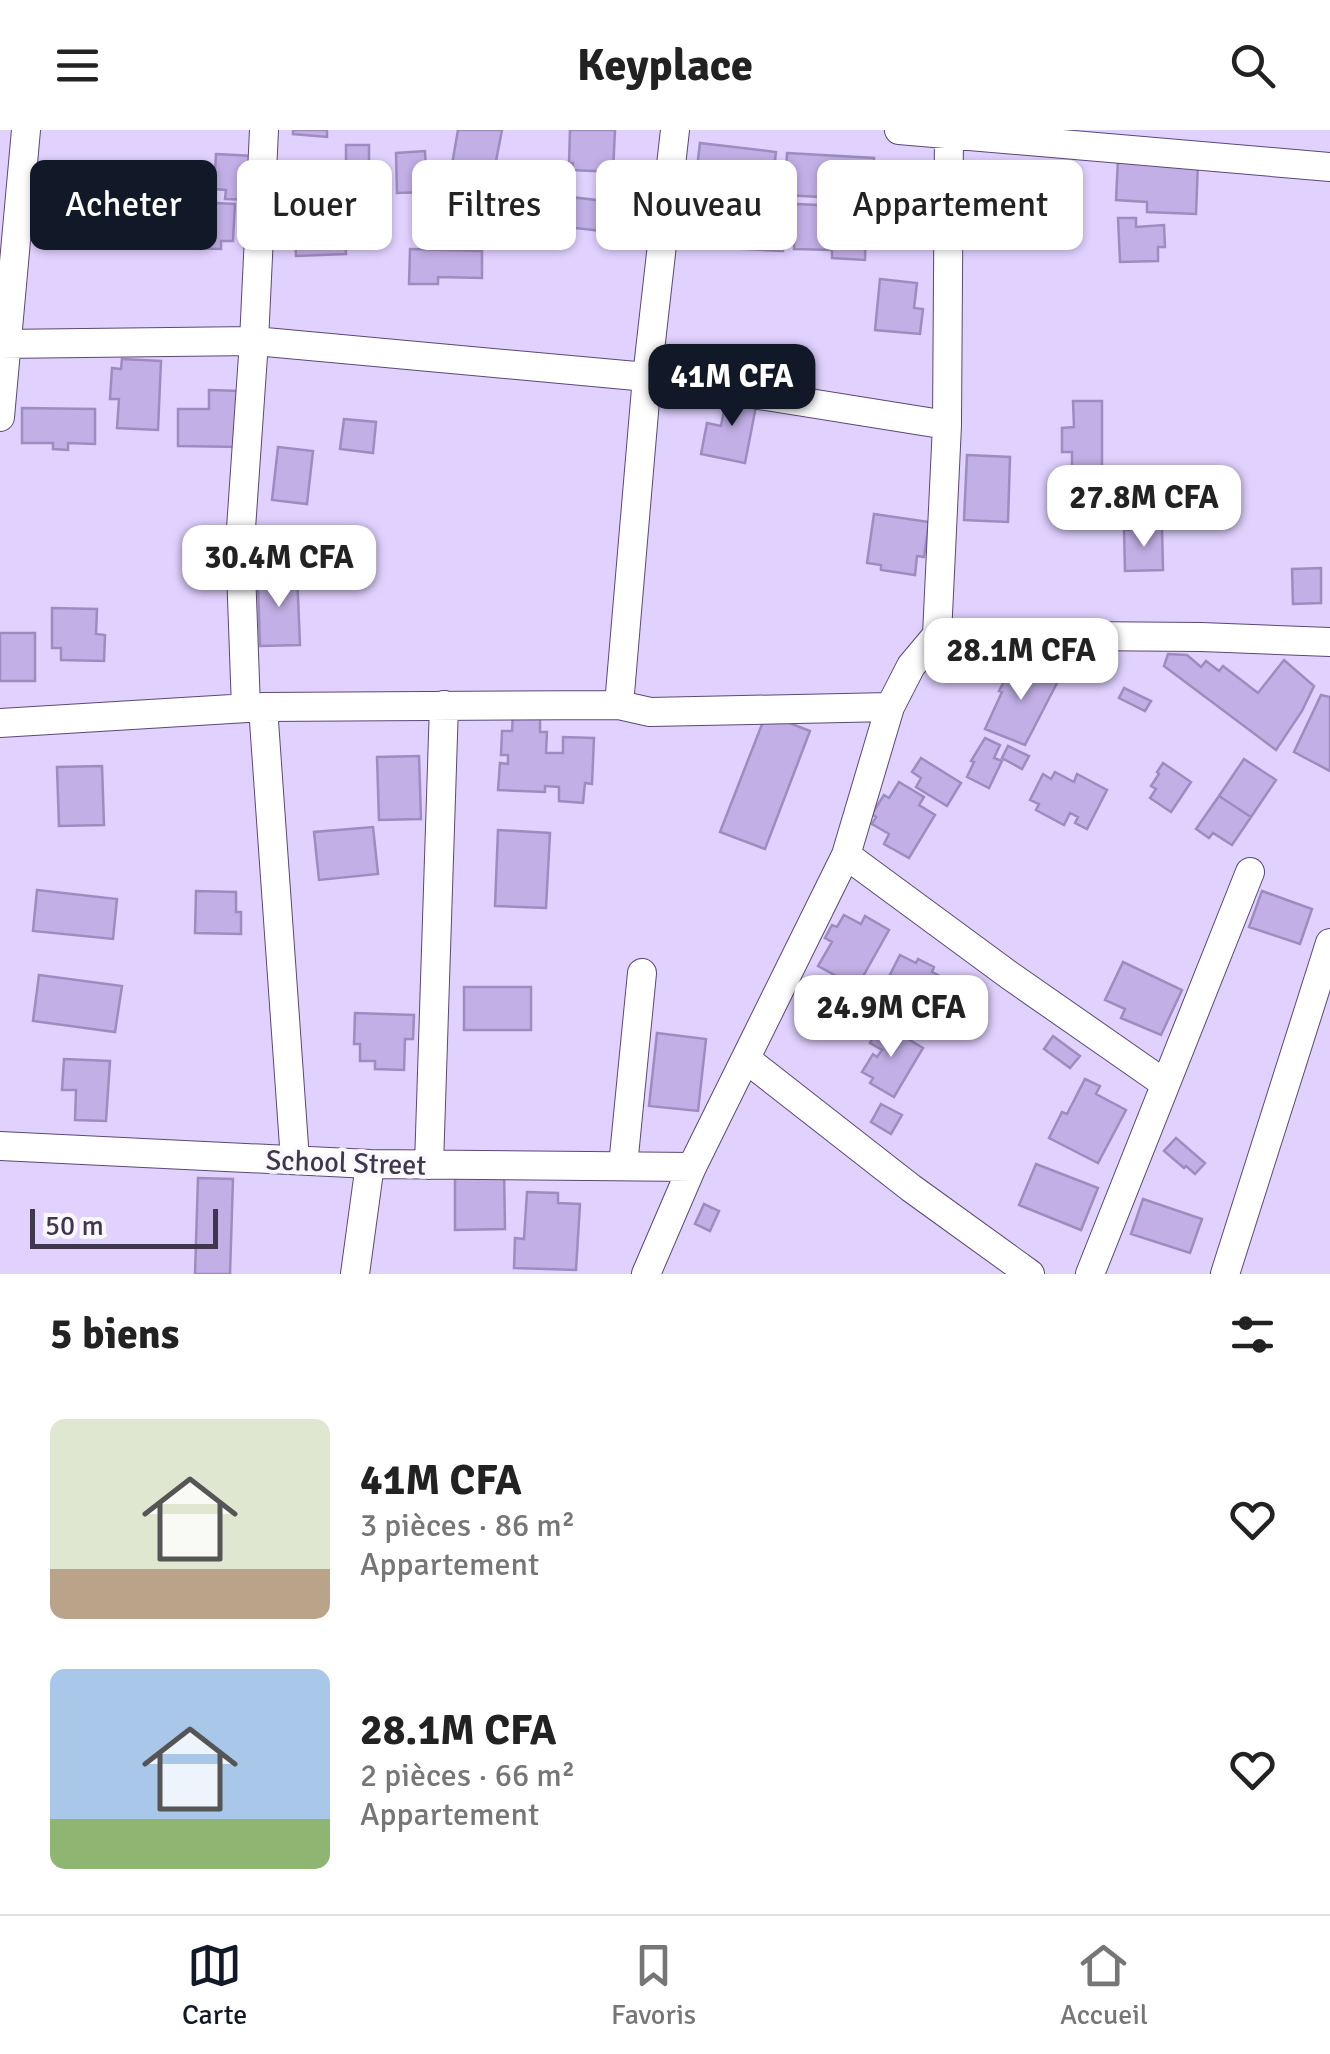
<!DOCTYPE html>
<html lang="fr">
<head>
<meta charset="utf-8">
<style>
  :root { --surface:#fff; --page:#f6f6f6; --text:#222; --muted:#767676; --line:#e0e0e0; --accent:#111827 }
  body { margin:0; font-family:Signika,sans-serif; background:var(--page); color:var(--text); height:100vh; display:flex; flex-direction:column; font-size:38px; white-space:nowrap }
  * { box-sizing:border-box; margin:0 }
  p { font-size:32px; color:var(--muted) }
  .icon { flex:none; width:55px; height:55px; fill:none; stroke:currentColor; stroke-width:2; stroke-linecap:round; stroke-linejoin:round }
  .map { position:relative; height:1144px; overflow:hidden }
  .panel { display:flex; flex-direction:column; background:var(--surface); flex:1 }
  .panel>* { flex:none }
  .guide { position:absolute; left:30px; top:30px; width:1270px; height:90px; display:flex; gap:20px }
  .scale { position:absolute; left:30px; bottom:25px; width:188px; box-sizing:border-box; padding-left:10px; border:5px solid #3f374e; border-top:0; font-size:28px; line-height:35px; white-space:nowrap; color:#3f374e; -webkit-text-stroke:8px #fbf9ff; paint-order:stroke }
  .price { position:absolute; translate:-50% -85px; padding:0 22px; border-radius:20px; background:#fff; color:#222; font-size:32px; line-height:65px; filter:drop-shadow(0 2px 5px #0008) }
  .price::after { content:''; position:absolute; left:50%; top:60px; width:30px; height:22px; margin-left:-15px; background:inherit; clip-path:polygon(0 0,100% 0,50% 100%) }
  .price.on { background:var(--accent); color:#fff }
  ul { padding:0; list-style:none }
  li { display:flex; align-items:center; gap:30px; height:250px; padding:0 50px }
  li span { display:grid; place-items:center; flex:none; width:280px; height:200px; border-radius:15px; color:#555 }
  li>.icon { margin-inline-start:auto }
  span .icon { width:120px; height:120px; fill:#fffc; stroke-width:1 }
  li b { font-size:42px }
  h2 { display:flex; justify-content:space-between; align-items:center; height:120px; padding:0 50px; font-size:42px }
  .chip { padding:0 35px; border-radius:15px; background:var(--surface); box-shadow:0 2px 8px #0004; font-size:35px; line-height:90px }
  .chip.on { background:var(--accent); color:#fff }
  header { display:flex; justify-content:space-between; align-items:center; height:130px; padding:0 50px; background:var(--surface); font-size:45px; font-weight:800 }
  .tabs { display:flex; justify-content:space-around; align-items:center; height:140px; border-top:2px solid var(--line); background:var(--surface); font-size:28px; color:var(--muted) }
  .tabs a { display:grid; justify-items:center; gap:5px }
  .tabs .on { color:var(--accent) }
  .map>svg:first-child { display:block }
  .building { fill:#c2afe6; stroke:#9e8cc0; stroke-width:2.5 }
  .lines { fill:none; stroke-linecap:round; stroke-linejoin:round }
  .minor-casing { stroke:#5a4878; stroke-width:30 }
  .minor { stroke:#fff; stroke-width:28 }
  .labels { text-anchor:middle; stroke-width:8; stroke-linejoin:round; paint-order:stroke }
  .street-label { font-size:28px; fill:#3f374e; stroke:#fbf9ff }
</style>
</head>
<body>
<header><svg class="icon" aria-label="menu" viewBox="0 0 24 24"><path d="M4 6h16M4 12h16M4 18h16"/></svg>Keyplace<svg class="icon" aria-label="search" viewBox="0 0 24 24"><circle cx="10" cy="10" r="6"/><path d="M15 15l6 6"/></svg></header>
<div class="map">
<svg width="1330" height="1144" viewBox="0 0 1330 1144">
  <rect width="100%" height="100%" fill="#e0d1fe"/>
  <path class="building" d="M 293,0 L 327,0 L 327,7 L 293,4 Z
    M 458,0 L 502,0 L 495,36 L 488,35 L 482,75 L 446,69 Z
    M 570,0 L 615,0 L 613,42 L 572,40 L 573,33 L 569,33 Z
    M 700,13 L 776,22 L 771,63 L 695,54 Z
    M 346,15 L 369,15 L 369,66 L 339,66 L 339,36 L 346,36 Z
    M 425,21 L 427,62 L 397,63 L 396,23 Z
    M 787,23 L 874,28 L 872,70 L 785,65 Z
    M 216,24 L 254,26 L 252,70 L 225,69 L 226,60 L 214,59 Z
    M 1118,29 L 1198,32 L 1196,84 L 1147,82 L 1147,72 L 1116,70 Z
    M 511,51 L 556,54 L 554,88 L 509,85 Z
    M 598,63 L 616,66 L 615,73 L 633,75 L 629,104 L 566,97 L 570,67 L 597,70 Z
    M 154,70 L 235,74 L 233,111 L 221,111 L 221,119 L 186,118 L 187,108 L 160,107 L 161,87 L 153,87 Z
    M 796,74 L 866,77 L 865,130 L 832,128 L 832,120 L 794,119 Z
    M 344,84 L 346,124 L 296,126 L 294,86 Z
    M 725,85 L 784,87 L 783,121 L 724,118 Z
    M 1118,88 L 1136,88 L 1136,97 L 1164,95 L 1165,117 L 1158,117 L 1158,131 L 1120,132 Z
    M 410,119 L 482,121 L 482,148 L 438,147 L 438,154 L 409,154 Z
    M 880,149 L 917,153 L 914,178 L 923,179 L 920,204 L 875,200 Z
    M 122,229 L 161,231 L 158,300 L 117,298 L 119,269 L 110,269 L 112,238 L 121,239 Z
    M 209,260 L 241,261 L 241,317 L 178,316 L 178,279 L 209,279 Z
    M 728,260 L 758,266 L 745,333 L 701,324 L 707,293 L 721,296 Z
    M 1073,271 L 1102,271 L 1102,342 L 1072,343 L 1072,322 L 1062,322 L 1062,298 L 1074,297 Z
    M 22,278 L 95,279 L 95,314 L 68,313 L 68,320 L 53,319 L 53,313 L 22,313 Z
    M 344,289 L 376,292 L 373,323 L 340,319 Z
    M 278,317 L 313,321 L 307,374 L 272,370 Z
    M 967,325 L 1010,327 L 1008,392 L 964,390 Z
    M 874,384 L 929,392 L 924,427 L 917,426 L 915,445 L 881,440 L 881,435 L 867,433 Z
    M 1162,398 L 1163,440 L 1125,441 L 1124,400 Z
    M 1321,438 L 1321,473 L 1293,474 L 1292,439 Z
    M 297,442 L 300,515 L 260,516 L 258,456 L 265,455 L 265,443 Z
    M 52,478 L 97,479 L 96,504 L 105,505 L 104,531 L 61,530 L 61,518 L 52,518 Z
    M 0,503 L 35,503 L 35,551 L 0,551 Z
    M 1168,524 L 1187,525 L 1201,537 L 1206,531 L 1219,541 L 1223,536 L 1258,563 L 1284,530 L 1314,556 L 1302,581 L 1276,620 L 1164,536 Z
    M 1016,529 L 1058,551 L 1025,615 L 985,599 L 1002,562 L 999,561 Z
    M 1124,558 L 1151,571 L 1145,581 L 1119,568 Z
    M 1321,565 L 1330,567 L 1330,641 L 1294,622 Z
    M 513,584 L 540,585 L 540,602 L 547,602 L 546,623 L 563,623 L 563,607 L 594,608 L 592,654 L 585,653 L 583,673 L 559,671 L 559,657 L 545,656 L 545,662 L 498,660 L 500,633 L 508,634 L 508,625 L 501,625 L 502,601 L 512,601 Z
    M 766,584 L 810,601 L 765,719 L 720,702 Z
    M 985,608 L 1000,615 L 994,628 L 1002,631 L 989,658 L 967,647 L 974,632 L 971,631 Z
    M 1008,616 L 1029,626 L 1022,639 L 1002,628 Z
    M 419,626 L 421,689 L 379,690 L 377,627 Z
    M 921,628 L 961,653 L 947,676 L 916,657 L 921,648 L 912,642 Z
    M 1244,629 L 1276,650 L 1251,687 L 1219,666 Z
    M 1163,633 L 1191,652 L 1171,682 L 1150,668 L 1156,659 L 1151,656 L 1159,644 L 1157,642 Z
    M 102,636 L 104,695 L 59,696 L 57,637 Z
    M 1055,642 L 1074,652 L 1077,644 L 1107,660 L 1087,699 L 1075,693 L 1078,687 L 1070,683 L 1064,695 L 1036,680 L 1039,674 L 1030,670 L 1043,644 L 1051,649 Z
    M 899,652 L 924,667 L 919,675 L 935,685 L 909,728 L 884,714 L 889,704 L 872,694 L 876,687 L 872,684 L 884,665 L 889,668 Z
    M 1219,666 L 1251,687 L 1232,715 L 1213,703 L 1209,708 L 1196,699 Z
    M 373,697 L 378,744 L 319,750 L 314,702 Z
    M 498,700 L 550,703 L 546,778 L 495,776 Z
    M 37,760 L 117,769 L 113,809 L 33,801 Z
    M 196,761 L 236,762 L 236,782 L 241,782 L 241,804 L 195,803 Z
    M 1262,761 L 1312,779 L 1300,814 L 1249,797 Z
    M 844,785 L 861,794 L 865,786 L 889,800 L 857,857 L 818,836 L 832,812 L 825,808 L 832,795 L 837,797 Z
    M 900,825 L 916,833 L 918,829 L 934,837 L 932,842 L 944,848 L 919,898 L 874,876 Z
    M 1123,832 L 1182,860 L 1161,905 L 1121,888 L 1125,879 L 1105,870 Z
    M 39,845 L 122,856 L 115,902 L 33,891 Z
    M 464,857 L 531,857 L 531,900 L 464,900 Z
    M 355,883 L 414,885 L 413,909 L 405,909 L 404,940 L 375,939 L 375,931 L 360,931 L 360,914 L 354,914 Z
    M 881,893 L 923,918 L 894,967 L 870,953 L 873,948 L 862,942 L 873,924 L 877,927 L 882,920 L 870,913 Z
    M 657,903 L 706,909 L 698,981 L 649,976 Z
    M 1053,906 L 1080,926 L 1070,938 L 1044,919 Z
    M 64,929 L 110,931 L 106,991 L 75,990 L 76,960 L 62,960 Z
    M 1085,949 L 1100,956 L 1096,964 L 1126,980 L 1098,1033 L 1049,1008 L 1062,982 L 1067,984 Z
    M 881,974 L 902,985 L 891,1004 L 871,992 Z
    M 1176,1008 L 1205,1033 L 1195,1044 L 1186,1036 L 1184,1038 L 1164,1021 Z
    M 1036,1034 L 1098,1058 L 1081,1100 L 1019,1075 Z
    M 455,1037 L 504,1037 L 505,1099 L 455,1100 Z
    M 198,1048 L 233,1049 L 230,1144 L 195,1144 Z
    M 527,1062 L 558,1063 L 558,1073 L 580,1074 L 576,1140 L 514,1138 L 515,1108 L 524,1109 Z
    M 1143,1069 L 1202,1089 L 1190,1123 L 1131,1104 Z
    M 704,1074 L 719,1081 L 710,1101 L 695,1094 Z"/>
  <g class="lines">
    <defs>
      <path id="minor" d="M 899,0 L 1330,37
        M 0,214 L 254,211 L 647,247 L 947,295
        M 0,287 L 26,0
        M 937,505 L 1201,507 L 1330,512
        M 619,575 L 647,247 L 675,0
        M 263,577 L 295,1030
        M 246,578 L 240,413 L 254,211 L 264,0
        M 0,593 L 263,577 L 619,575 L 650,582 L 890,577
        M 846,725 L 1009,845 L 1164,953
        M 746,929 L 911,1058 L 1030,1144
        M 0,1016 L 370,1034 L 692,1037
        M 429,1035 L 444,575
        M 623,1036 L 642,843
        M 355,1144 L 370,1034
        M 646,1144 L 692,1037 L 846,725 L 890,577 L 911,536 L 937,505 L 947,295 L 949,0
        M 1090,1144 L 1250,742
        M 1225,1144 L 1330,813"/>
    </defs>
    <use href="#minor" class="minor-casing"/>
    <use href="#minor" class="minor"/>
  </g>
  <g class="labels">
    <g class="street-label">
      <text transform="translate(346 1032) rotate(2)" y="10">School Street</text>
    </g>
  </g>
</svg>
<div class="scale">50 m</div>
<b class="price on" style="left:732px;top:299px">41M CFA</b>
<b class="price" style="left:1144px;top:420px">27.8M CFA</b>
<b class="price" style="left:279px;top:480px">30.4M CFA</b>
<b class="price" style="left:1021px;top:573px">28.1M CFA</b>
<b class="price" style="left:891px;top:930px">24.9M CFA</b>
<div class="guide">
<a class="chip on">Acheter</a>
<a class="chip">Louer</a>
<a class="chip">Filtres</a>
<a class="chip">Nouveau</a>
<a class="chip">Appartement</a>
</div>
</div>
<section class="panel">
<h2>5 biens<svg class="icon" aria-label="filters" viewBox="0 0 24 24"><path d="M4 7h16M4 17h16"/><circle cx="9" cy="7" r="2"/><circle cx="15" cy="17" r="2"/></svg></h2>
<ul>
<li><span style="background:linear-gradient(#dfe7d0 75%,#b9a48a 0)"><svg class="icon" aria-label="home" viewBox="0 0 24 24"><path d="M3 11l9-7 9 7M6 9v11h12V9"/></svg></span><div><b>41M CFA</b><p>3 pièces · 86 m²</p><p>Appartement</p></div><svg class="icon" aria-label="heart" viewBox="0 0 24 24"><path d="M12 20l-8-8c-3-5 5-10 8-4 3-6 11-1 8 4z"/></svg></li>
<li><span style="background:linear-gradient(#a9c7e8 75%,#8fb573 0)"><svg class="icon" aria-label="home" viewBox="0 0 24 24"><path d="M3 11l9-7 9 7M6 9v11h12V9"/></svg></span><div><b>28.1M CFA</b><p>2 pièces · 66 m²</p><p>Appartement</p></div><svg class="icon" aria-label="heart" viewBox="0 0 24 24"><path d="M12 20l-8-8c-3-5 5-10 8-4 3-6 11-1 8 4z"/></svg></li>
</ul>
</section>
<nav class="tabs">
<a class="on"><svg class="icon" aria-label="map" viewBox="0 0 24 24"><path d="M3 6l6-2 6 2 6-2v14l-6 2-6-2-6 2zM9 4v14M15 6v14"/></svg>Carte</a>
<a><svg class="icon" aria-label="saved" viewBox="0 0 24 24"><path d="M7 4h10v16l-5-4-5 4z"/></svg>Favoris</a>
<a><svg class="icon" aria-label="home" viewBox="0 0 24 24"><path d="M3 11l9-7 9 7M6 9v11h12V9"/></svg>Accueil</a>
</nav>
</body>
</html>
